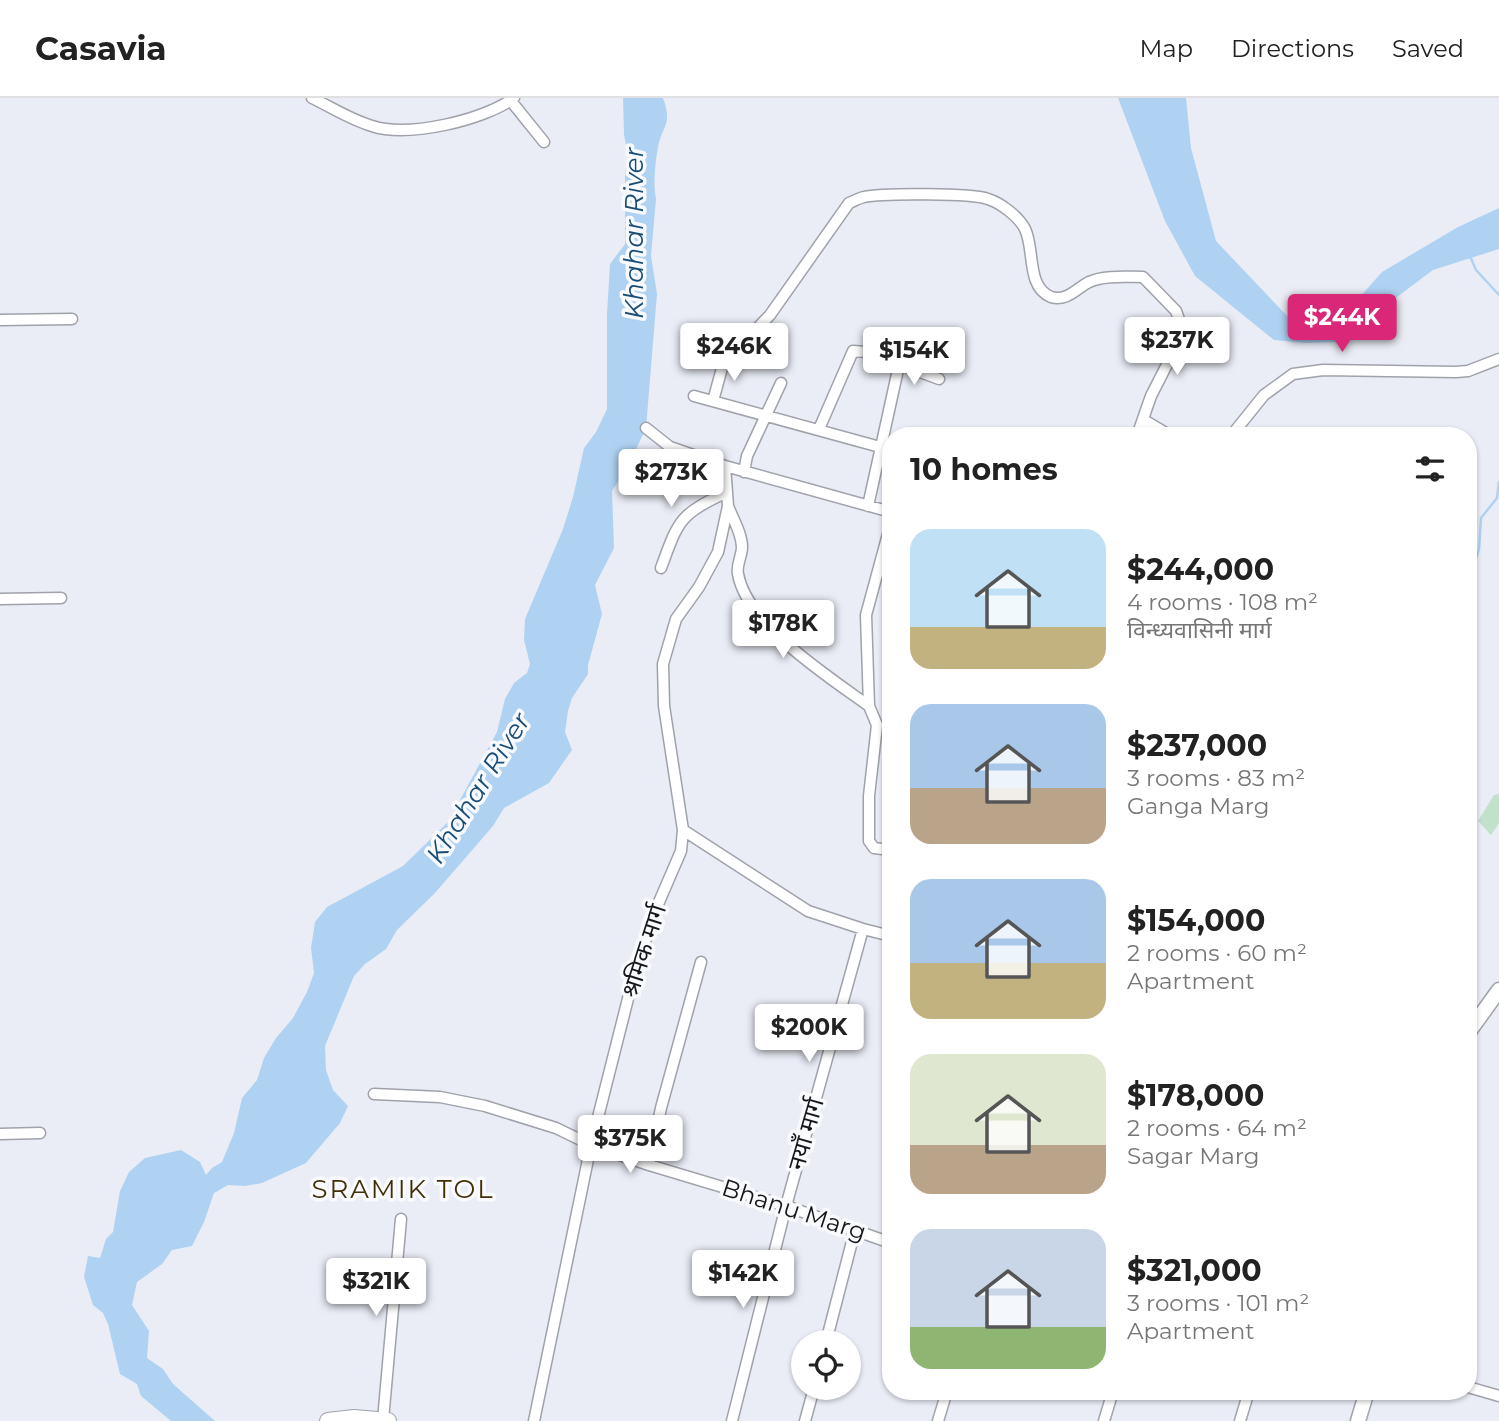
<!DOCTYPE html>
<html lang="en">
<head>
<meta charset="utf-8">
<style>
  :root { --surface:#fff; --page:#f2f2f2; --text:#222; --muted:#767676; --line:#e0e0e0; --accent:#db2777 }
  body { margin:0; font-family:Montserrat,"Noto Sans Devanagari",sans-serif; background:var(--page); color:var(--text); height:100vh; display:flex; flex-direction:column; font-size:26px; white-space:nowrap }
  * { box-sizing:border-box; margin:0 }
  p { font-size:23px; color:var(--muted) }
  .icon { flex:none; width:38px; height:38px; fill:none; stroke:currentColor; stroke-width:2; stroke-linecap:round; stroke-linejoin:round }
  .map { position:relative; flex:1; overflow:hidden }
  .side { position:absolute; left:882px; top:329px; width:595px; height:973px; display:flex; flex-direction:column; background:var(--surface); border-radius:28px; box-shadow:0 2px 5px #0004 }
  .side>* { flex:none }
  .fabs { position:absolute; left:791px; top:1232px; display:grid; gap:14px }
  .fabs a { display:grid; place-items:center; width:70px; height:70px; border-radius:50%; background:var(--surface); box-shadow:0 2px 5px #0004; font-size:35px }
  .price { position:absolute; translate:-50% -60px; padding:0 16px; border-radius:7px; background:#fff; color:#222; font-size:23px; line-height:46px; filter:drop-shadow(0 2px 4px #0008) }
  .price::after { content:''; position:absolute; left:50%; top:42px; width:21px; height:16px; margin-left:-10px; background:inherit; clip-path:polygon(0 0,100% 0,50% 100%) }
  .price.current { background:var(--accent); color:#fff }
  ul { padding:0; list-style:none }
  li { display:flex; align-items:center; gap:21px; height:175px; padding:0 28px }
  li span { display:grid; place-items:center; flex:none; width:196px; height:140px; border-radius:21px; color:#555 }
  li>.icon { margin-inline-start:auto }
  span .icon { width:84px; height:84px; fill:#fffc; stroke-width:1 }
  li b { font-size:30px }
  h2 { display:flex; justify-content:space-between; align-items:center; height:84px; padding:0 28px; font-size:30px }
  header { display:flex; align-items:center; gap:42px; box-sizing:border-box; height:98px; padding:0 35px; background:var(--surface); border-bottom:2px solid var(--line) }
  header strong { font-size:33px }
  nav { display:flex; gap:38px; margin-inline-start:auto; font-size:24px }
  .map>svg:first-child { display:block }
  .green { fill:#c1e1cb }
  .water { fill:#afd2f3 }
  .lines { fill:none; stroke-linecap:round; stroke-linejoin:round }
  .stream { stroke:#afd2f3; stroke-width:2.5 }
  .minor-casing { stroke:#a0a2aa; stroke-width:13 }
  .major-casing { stroke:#a0a2aa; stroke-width:17 }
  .highway-casing { stroke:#a0a2aa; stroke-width:18 }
  .minor { stroke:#fff; stroke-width:10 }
  .major { stroke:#fff; stroke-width:14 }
  .highway { stroke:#fff; stroke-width:16 }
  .labels { text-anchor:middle; stroke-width:7; stroke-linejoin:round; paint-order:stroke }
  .street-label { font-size:24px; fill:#16171a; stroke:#f9fafe }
  .water-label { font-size:26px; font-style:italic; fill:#184d77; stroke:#f9fafe }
  .neighbourhood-label { font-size:26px; letter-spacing:2px; fill:#412f06; stroke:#f9fafe }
</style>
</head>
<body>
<header>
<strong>Casavia</strong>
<nav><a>Map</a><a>Directions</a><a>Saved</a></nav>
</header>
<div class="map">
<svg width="1499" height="1323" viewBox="0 0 1499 1323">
  <rect width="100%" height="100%" fill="#eaedf6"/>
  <path class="green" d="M 1499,696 L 1499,725 L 1491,737 L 1478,723 L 1494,697 Z"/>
  <path class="water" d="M 623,0 L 663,0 C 673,27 662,27 658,49 C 655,65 653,86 656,101 L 651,158 L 657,196 L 646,330 L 629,366 L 612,393 L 614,450 L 595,487 L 602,516 L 588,567 L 588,576 L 572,600 L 568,613 L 565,634 L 572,652 L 549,685 L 504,710 L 493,728 L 435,795 L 397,832 L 386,851 L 365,866 L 354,878 L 325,948 L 326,972 L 333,992 L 348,1008 L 340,1025 L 306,1065 L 262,1085 L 245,1088 L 228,1087 L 214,1095 L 204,1124 L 192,1148 L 172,1152 L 162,1166 L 137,1184 L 132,1207 L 149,1233 L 147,1260 L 163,1271 L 173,1286 L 215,1323 L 171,1323 L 141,1298 L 137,1286 L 120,1276 L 108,1226 L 103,1215 L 93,1207 L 84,1179 L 88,1158 L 100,1160 L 106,1141 L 113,1134 L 120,1093 L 129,1074 L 145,1060 L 181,1052 L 200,1064 L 206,1077 L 212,1070 L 222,1064 L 234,1035 L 242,1000 L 257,982 L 264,960 L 276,940 L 293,920 L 307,894 L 314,875 L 311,850 L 315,824 L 327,809 L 403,768 L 448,724 L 497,634 L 505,601 L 514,585 L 527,575 L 530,566 L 524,542 L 525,521 L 563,431 L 573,399 L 584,350 L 596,334 L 607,311 L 607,216 L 610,166 L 625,146 L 625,73 L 629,61 L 624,37 Z
    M 1118,0 L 1186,0 L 1191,50 L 1216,143 L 1289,220 L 1316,222 L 1344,217 L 1382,174 L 1458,129 L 1499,110 L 1499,151 L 1433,172 L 1337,244 L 1306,245 L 1274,242 L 1195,178 L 1165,123 Z"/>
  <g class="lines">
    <path class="stream" d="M 1470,158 L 1476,172 L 1499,197
      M 1468,475 L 1475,464 L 1479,451 L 1481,420 L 1497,400 L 1499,384"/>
    <defs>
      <path id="minor" d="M 312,0 C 331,9 351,22 372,28 C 408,40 484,22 514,0
        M 511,3 L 544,44
        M 0,222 L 72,221
        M 694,298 L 891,352
        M 713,303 L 725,259 L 746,242 L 770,217 L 849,105 C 854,103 859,100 864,99 C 881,95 973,95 988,101 C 1001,105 1019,119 1025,131 C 1035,151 1026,189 1051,199 C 1067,204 1077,190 1089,184 C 1104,177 1126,179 1143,179 L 1176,213 L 1182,230 L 1180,241 L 1151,298 L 1137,338
        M 1144,322 L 1171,338
        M 819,331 L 853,253 L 866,254 L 939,281
        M 1231,338 L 1264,297 L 1293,276 L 1323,272 L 1456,274 L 1468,273 L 1499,261
        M 725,368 L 891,414
        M 744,374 L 747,358 L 781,285
        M 728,408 C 733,421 742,436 742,449 C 742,458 736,467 738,476 C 747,527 829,579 869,608 L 877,627 L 869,698 L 869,743 L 874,750 L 891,752
        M 868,408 L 899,267
        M 661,470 C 679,421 679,417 727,394
        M 0,501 L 61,500
        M 869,608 L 866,517 L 891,425
        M 683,732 L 808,813 L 863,831 L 891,838
        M 374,996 L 440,999 L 485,1008 L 556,1030 L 591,1047 L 649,1067 L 786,1108 L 891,1145
        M 0,1036 L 40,1035
        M 649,1067 L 661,1010 L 701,864
        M 826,1244 L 855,1132
        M 1468,1289 L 1499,1298
        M 383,1322 L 401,1121
        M 534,1323 L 591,1047 L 636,869 L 659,804 L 681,753 L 683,732 L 664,608 L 663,566 L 676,521 L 699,489 L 718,454 L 728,408 L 725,368 L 670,349 L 646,330
        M 732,1323 L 786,1108 L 863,831
        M 805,1323 L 814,1290
        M 938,1323 L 947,1293
        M 1104,1323 L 1113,1293
        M 1240,1323 L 1249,1293"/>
      <path id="major" d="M 1468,935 L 1499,892
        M 1358,1323 L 1367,1293"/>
      <path id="highway" d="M 328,1323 L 354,1320 L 388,1323"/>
    </defs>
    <use href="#minor" class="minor-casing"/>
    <use href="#major" class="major-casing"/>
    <use href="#highway" class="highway-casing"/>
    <use href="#minor" class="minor"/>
    <use href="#major" class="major"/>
    <use href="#highway" class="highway"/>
  </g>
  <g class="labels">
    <g class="street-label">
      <text transform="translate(644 853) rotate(-72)" y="8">श्रमिक मार्ग</text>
      <text transform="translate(806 1036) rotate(-74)" y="8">नयाँ मार्ग</text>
      <text transform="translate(794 1112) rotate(18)" y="8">Bhanu Marg</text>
    </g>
    <g class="water-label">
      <text transform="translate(634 135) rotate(-90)" y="9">Khahar River</text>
      <text transform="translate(478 690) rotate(-58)" y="9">Khahar River</text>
    </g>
    <g class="neighbourhood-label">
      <text x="403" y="1100">SRAMIK TOL</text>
    </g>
  </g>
</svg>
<div class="fabs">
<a><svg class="icon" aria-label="locate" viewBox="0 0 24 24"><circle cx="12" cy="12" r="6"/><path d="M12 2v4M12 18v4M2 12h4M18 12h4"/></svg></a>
</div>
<b class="price current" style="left:1342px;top:256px">$244K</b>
<b class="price" style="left:1177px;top:279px">$237K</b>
<b class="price" style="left:734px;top:285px">$246K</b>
<b class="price" style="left:914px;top:289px">$154K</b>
<b class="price" style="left:671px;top:411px">$273K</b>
<b class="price" style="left:783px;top:562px">$178K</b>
<b class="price" style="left:809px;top:966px">$200K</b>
<b class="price" style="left:630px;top:1077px">$375K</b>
<b class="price" style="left:743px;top:1212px">$142K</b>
<b class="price" style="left:376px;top:1220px">$321K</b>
<section class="side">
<h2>10 homes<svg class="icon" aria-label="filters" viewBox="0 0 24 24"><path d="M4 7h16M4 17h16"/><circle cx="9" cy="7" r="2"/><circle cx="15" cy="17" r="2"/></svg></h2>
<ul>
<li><span style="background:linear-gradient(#bfe0f5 70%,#c2b280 0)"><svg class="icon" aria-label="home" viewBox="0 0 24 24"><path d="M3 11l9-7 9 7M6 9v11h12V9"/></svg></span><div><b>$244,000</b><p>4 rooms · 108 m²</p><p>विन्ध्यवासिनी मार्ग</p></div></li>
<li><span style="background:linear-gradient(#a9c7e8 60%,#b9a48a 0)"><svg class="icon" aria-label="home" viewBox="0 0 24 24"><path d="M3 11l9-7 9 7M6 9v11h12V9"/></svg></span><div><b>$237,000</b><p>3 rooms · 83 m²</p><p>Ganga Marg</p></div></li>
<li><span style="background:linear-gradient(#a9c7e8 60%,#c2b280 0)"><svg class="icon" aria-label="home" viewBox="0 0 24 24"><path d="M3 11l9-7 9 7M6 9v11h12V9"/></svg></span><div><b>$154,000</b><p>2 rooms · 60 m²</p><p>Apartment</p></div></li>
<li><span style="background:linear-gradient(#dfe7d0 65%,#b9a48a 0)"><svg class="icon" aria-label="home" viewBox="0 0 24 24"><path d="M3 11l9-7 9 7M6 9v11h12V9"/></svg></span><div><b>$178,000</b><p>2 rooms · 64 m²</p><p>Sagar Marg</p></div></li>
<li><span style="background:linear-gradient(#c9d6e8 70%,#8fb573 0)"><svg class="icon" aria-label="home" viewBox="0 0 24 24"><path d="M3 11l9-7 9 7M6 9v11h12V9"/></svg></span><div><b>$321,000</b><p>3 rooms · 101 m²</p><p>Apartment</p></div></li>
</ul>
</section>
</div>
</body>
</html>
